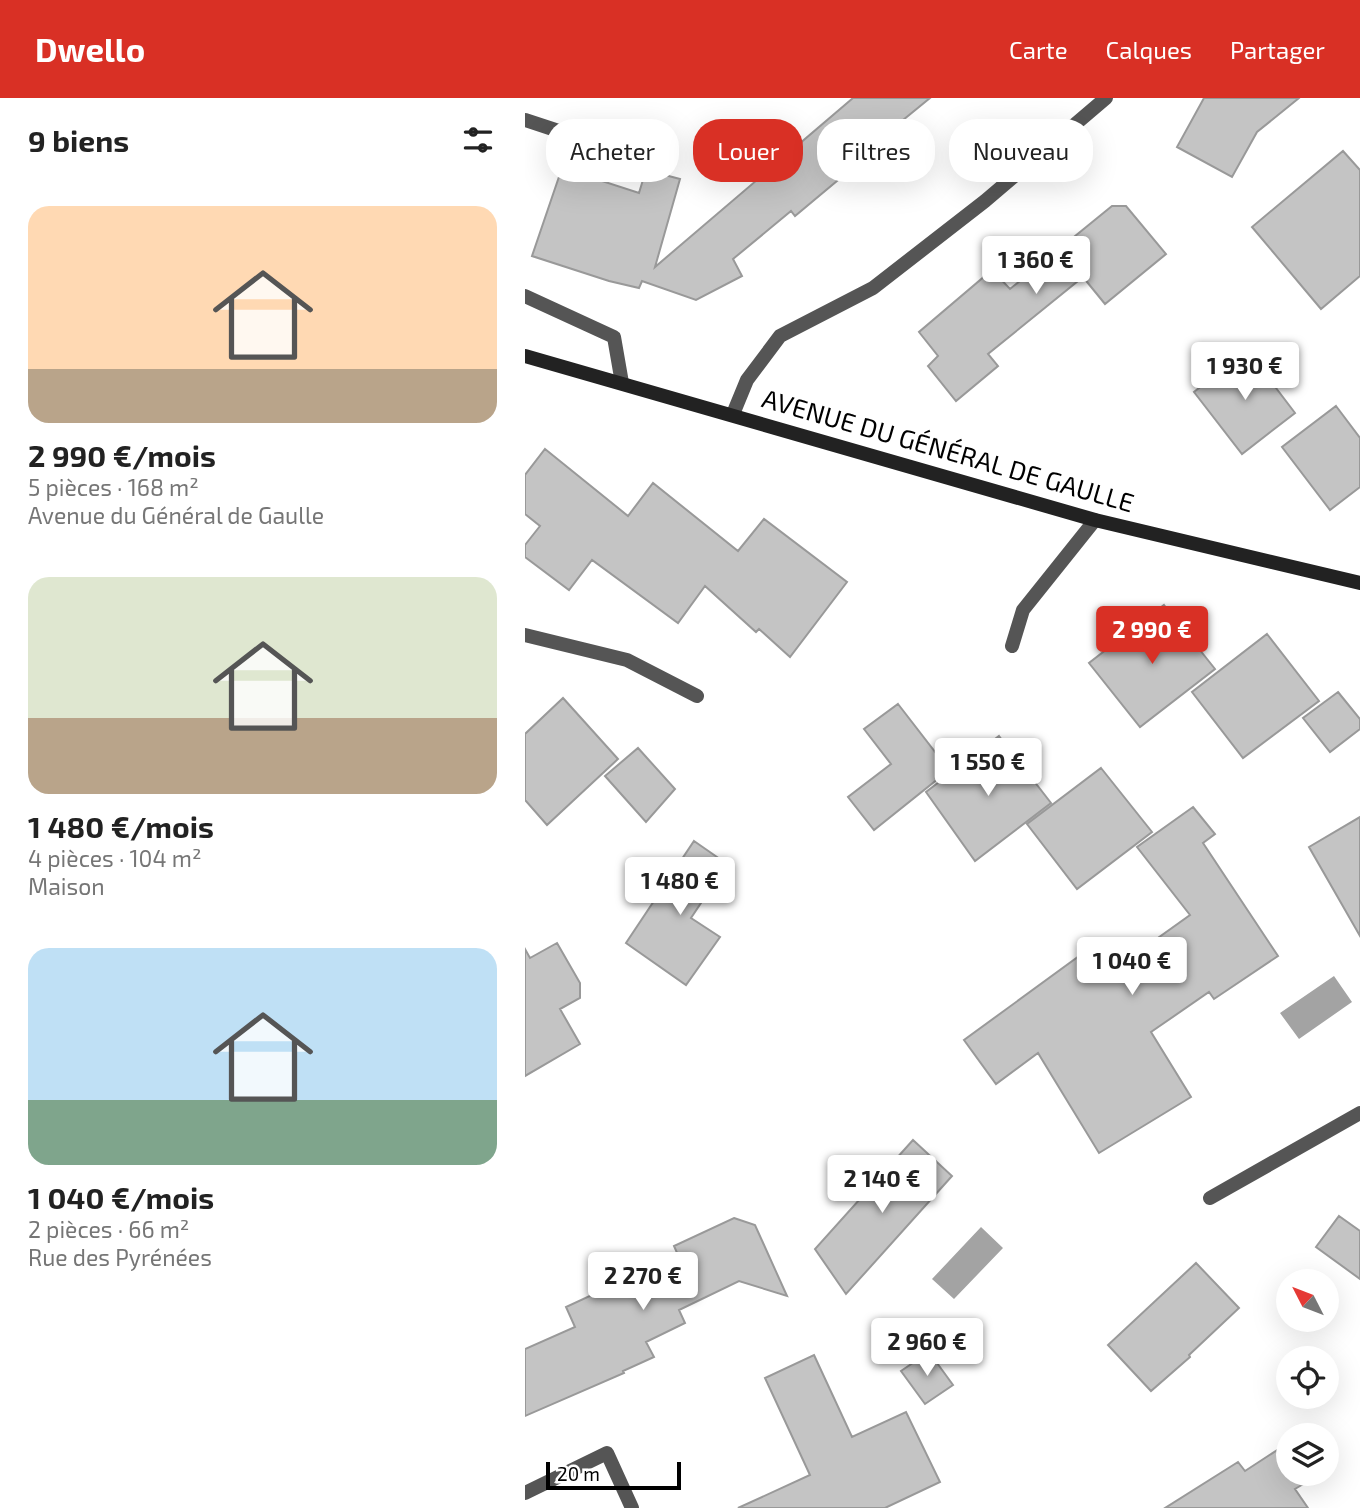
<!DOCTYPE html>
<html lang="fr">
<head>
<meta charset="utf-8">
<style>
  :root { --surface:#fff; --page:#f6f6f6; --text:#222; --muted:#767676; --accent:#d93025 }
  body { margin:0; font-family:"Exo 2",sans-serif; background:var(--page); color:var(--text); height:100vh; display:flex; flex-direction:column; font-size:26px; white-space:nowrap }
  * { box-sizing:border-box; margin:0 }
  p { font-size:23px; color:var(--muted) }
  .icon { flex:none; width:38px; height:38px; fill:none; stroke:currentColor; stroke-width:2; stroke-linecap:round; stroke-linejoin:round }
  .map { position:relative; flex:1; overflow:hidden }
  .details { display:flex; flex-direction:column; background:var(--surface); width:525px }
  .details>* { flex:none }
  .hud { position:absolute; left:21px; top:21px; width:665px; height:63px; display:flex; gap:14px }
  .needle { width:46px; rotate:312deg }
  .controls { position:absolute; left:751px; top:1171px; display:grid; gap:14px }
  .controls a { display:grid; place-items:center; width:63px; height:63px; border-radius:50%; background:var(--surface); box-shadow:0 7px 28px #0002; font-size:35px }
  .scale { position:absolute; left:21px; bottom:18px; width:135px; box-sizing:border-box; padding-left:7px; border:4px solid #000; border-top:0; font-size:19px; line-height:24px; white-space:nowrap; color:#000; -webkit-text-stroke:5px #fff; paint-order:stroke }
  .price { position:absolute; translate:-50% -60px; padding:0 16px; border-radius:7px; background:#fff; color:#222; font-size:23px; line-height:46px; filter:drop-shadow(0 2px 4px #0008) }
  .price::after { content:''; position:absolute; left:50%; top:42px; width:21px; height:16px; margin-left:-10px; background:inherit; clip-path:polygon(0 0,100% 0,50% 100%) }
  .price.active { background:var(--accent); color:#fff }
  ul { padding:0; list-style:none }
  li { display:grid; align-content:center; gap:14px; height:371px; padding:0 28px }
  li span { display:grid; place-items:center; height:217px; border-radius:21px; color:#555 }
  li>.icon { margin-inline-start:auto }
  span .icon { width:126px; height:126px; fill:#fffc; stroke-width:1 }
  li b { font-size:30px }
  h2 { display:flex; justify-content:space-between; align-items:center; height:84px; padding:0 28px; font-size:30px }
  .tag { padding:0 24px; border-radius:28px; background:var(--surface); box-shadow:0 7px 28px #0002; font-size:24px; line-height:63px }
  .tag.active { background:var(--accent); color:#fff }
  header { display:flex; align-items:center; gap:42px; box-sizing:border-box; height:98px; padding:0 35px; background:var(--accent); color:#fff }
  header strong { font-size:33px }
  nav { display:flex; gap:38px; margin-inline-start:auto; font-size:24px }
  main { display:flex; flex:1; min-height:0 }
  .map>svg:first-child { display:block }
  .water { fill:#a3a3a3 }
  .building { fill:#c4c4c4; stroke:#999; stroke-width:2 }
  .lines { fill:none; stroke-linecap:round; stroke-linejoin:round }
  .lane { stroke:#555; stroke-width:14 }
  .street { stroke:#555; stroke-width:14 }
  .secondary { stroke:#222; stroke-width:14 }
  .labels { text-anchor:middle; stroke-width:5; stroke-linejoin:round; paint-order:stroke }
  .street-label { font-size:26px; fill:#000; stroke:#fff }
</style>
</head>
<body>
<header>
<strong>Dwello</strong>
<nav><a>Carte</a><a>Calques</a><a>Partager</a></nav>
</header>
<main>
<section class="details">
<h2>9 biens<svg class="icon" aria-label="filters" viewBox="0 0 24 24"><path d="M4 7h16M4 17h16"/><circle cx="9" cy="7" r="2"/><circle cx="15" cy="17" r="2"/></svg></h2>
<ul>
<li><span style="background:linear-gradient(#ffd9b3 75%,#b9a48a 0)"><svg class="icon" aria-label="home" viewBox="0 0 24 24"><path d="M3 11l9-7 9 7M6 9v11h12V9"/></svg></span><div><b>2 990 €/mois</b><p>5 pièces · 168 m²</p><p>Avenue du Général de Gaulle</p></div></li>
<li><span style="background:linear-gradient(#dfe7d0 65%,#b9a48a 0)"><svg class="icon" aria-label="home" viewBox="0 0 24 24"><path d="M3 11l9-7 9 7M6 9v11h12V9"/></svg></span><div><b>1 480 €/mois</b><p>4 pièces · 104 m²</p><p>Maison</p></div></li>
<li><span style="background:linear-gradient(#bfe0f5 70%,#7fa58c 0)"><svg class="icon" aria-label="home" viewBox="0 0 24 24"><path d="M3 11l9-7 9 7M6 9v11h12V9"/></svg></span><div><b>1 040 €/mois</b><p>2 pièces · 66 m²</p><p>Rue des Pyrénées</p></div></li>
</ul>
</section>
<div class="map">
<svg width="835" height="1410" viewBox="0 0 835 1410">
  <rect width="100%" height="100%" fill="#fff"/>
  <path class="water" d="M 809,878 L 827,904 L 774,941 L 755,915 Z
    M 456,1129 L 478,1150 L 429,1201 L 407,1181 Z"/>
  <path class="building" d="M 328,0 L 405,0 L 334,58 L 337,62 L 270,118 L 266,113 L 208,161 L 217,178 L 171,202 L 117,183 L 114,190 L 84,183 L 7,158 L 37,70 L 114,95 L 121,72 L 155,81 L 130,169 Z
    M 679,0 L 774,0 L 732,34 L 707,79 L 652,49 Z
    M 818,53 L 835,72 L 835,178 L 796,211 L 727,129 Z
    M 587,108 L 601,108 L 641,156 L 580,206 L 558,179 L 463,256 L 473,268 L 431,303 L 403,268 L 413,258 L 394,234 L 467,172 L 485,191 Z
    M 722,252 L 770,315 L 717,356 L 669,294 Z
    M 811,308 L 835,340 L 835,389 L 805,412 L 757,349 Z
    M 20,351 L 103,418 L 128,385 L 213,453 L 239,421 L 322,484 L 265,559 L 234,531 L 231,534 L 180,488 L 153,525 L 67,462 L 44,492 L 0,459 L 0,447 L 15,428 L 0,416 L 0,377 Z
    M 639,507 L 690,571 L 615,629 L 564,565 Z
    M 742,536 L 794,603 L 718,660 L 667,594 Z
    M 813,594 L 835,621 L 835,631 L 805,654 L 778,620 Z
    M 38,600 L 93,661 L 22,727 L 0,702 L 0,636 Z
    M 373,606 L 424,672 L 349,732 L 323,699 L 366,666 L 339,631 Z
    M 474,638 L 526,705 L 450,763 L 401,694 Z
    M 113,650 L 150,691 L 121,724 L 80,678 Z
    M 576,670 L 627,734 L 552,791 L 502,726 Z
    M 668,709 L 690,736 L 678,745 L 753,858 L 689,901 L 684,894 L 626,934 L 666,999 L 574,1055 L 513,955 L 471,986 L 439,942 L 572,845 L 588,872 L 665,817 L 612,749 Z
    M 835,719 L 835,838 L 784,749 Z
    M 169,743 L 202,766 L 166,820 L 195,839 L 161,887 L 101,845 Z
    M 32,845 L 55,885 L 55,900 L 35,911 L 55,946 L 0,978 L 0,851 L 5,860 Z
    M 388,1042 L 427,1078 L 321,1196 L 290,1151 Z
    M 814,1118 L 835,1133 L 835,1181 L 791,1149 Z
    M 209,1120 L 230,1127 L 262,1198 L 214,1183 L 154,1212 L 160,1225 L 121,1244 L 129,1259 L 98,1273 L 99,1275 L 0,1318 L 0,1251 L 50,1229 L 41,1209 L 153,1157 L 149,1148 Z
    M 671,1165 L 714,1210 L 664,1257 L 665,1259 L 626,1293 L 583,1247 Z
    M 404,1254 L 428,1287 L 400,1306 L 376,1273 Z
    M 289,1257 L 327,1339 L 381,1314 L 415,1384 L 360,1410 L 213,1410 L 285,1377 L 240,1280 Z
    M 763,1345 L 763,1376 L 795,1376 L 770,1391 L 783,1410 L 640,1410 L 713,1364 L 720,1373 Z"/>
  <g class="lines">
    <path class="lane" d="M 0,22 L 70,45
      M 0,198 L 89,239 L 97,285"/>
    <path class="street" d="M 208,316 L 222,282 L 255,238 L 348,190 L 460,103 L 581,0
      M 0,537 L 102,562 L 172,598
      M 487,548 L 498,512 L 570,422
      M 685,1100 L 835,1015
      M 0,1395 L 82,1355 L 107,1410"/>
    <path class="secondary" d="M 0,258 L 570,422 L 835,485"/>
  </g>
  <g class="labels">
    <g class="street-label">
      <text transform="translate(423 353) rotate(16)" y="9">AVENUE DU GÉNÉRAL DE GAULLE</text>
    </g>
  </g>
</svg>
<div class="controls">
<a><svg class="needle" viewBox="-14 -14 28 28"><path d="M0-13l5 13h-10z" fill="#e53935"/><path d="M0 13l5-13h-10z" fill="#767676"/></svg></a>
<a><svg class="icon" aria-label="locate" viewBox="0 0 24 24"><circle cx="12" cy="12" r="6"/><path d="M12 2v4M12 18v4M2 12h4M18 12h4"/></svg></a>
<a><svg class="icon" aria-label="layers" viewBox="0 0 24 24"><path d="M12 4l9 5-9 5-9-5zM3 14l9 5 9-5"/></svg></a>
</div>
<div class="scale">20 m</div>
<b class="price" style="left:511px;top:198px">1 360 €</b>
<b class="price" style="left:720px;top:304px">1 930 €</b>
<b class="price active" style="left:627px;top:568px">2 990 €</b>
<b class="price" style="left:463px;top:700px">1 550 €</b>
<b class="price" style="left:155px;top:819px">1 480 €</b>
<b class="price" style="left:607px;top:899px">1 040 €</b>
<b class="price" style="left:357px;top:1117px">2 140 €</b>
<b class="price" style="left:118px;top:1214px">2 270 €</b>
<b class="price" style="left:402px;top:1280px">2 960 €</b>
<div class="hud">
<a class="tag">Acheter</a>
<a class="tag active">Louer</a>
<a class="tag">Filtres</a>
<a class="tag">Nouveau</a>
</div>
</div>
</main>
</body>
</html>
